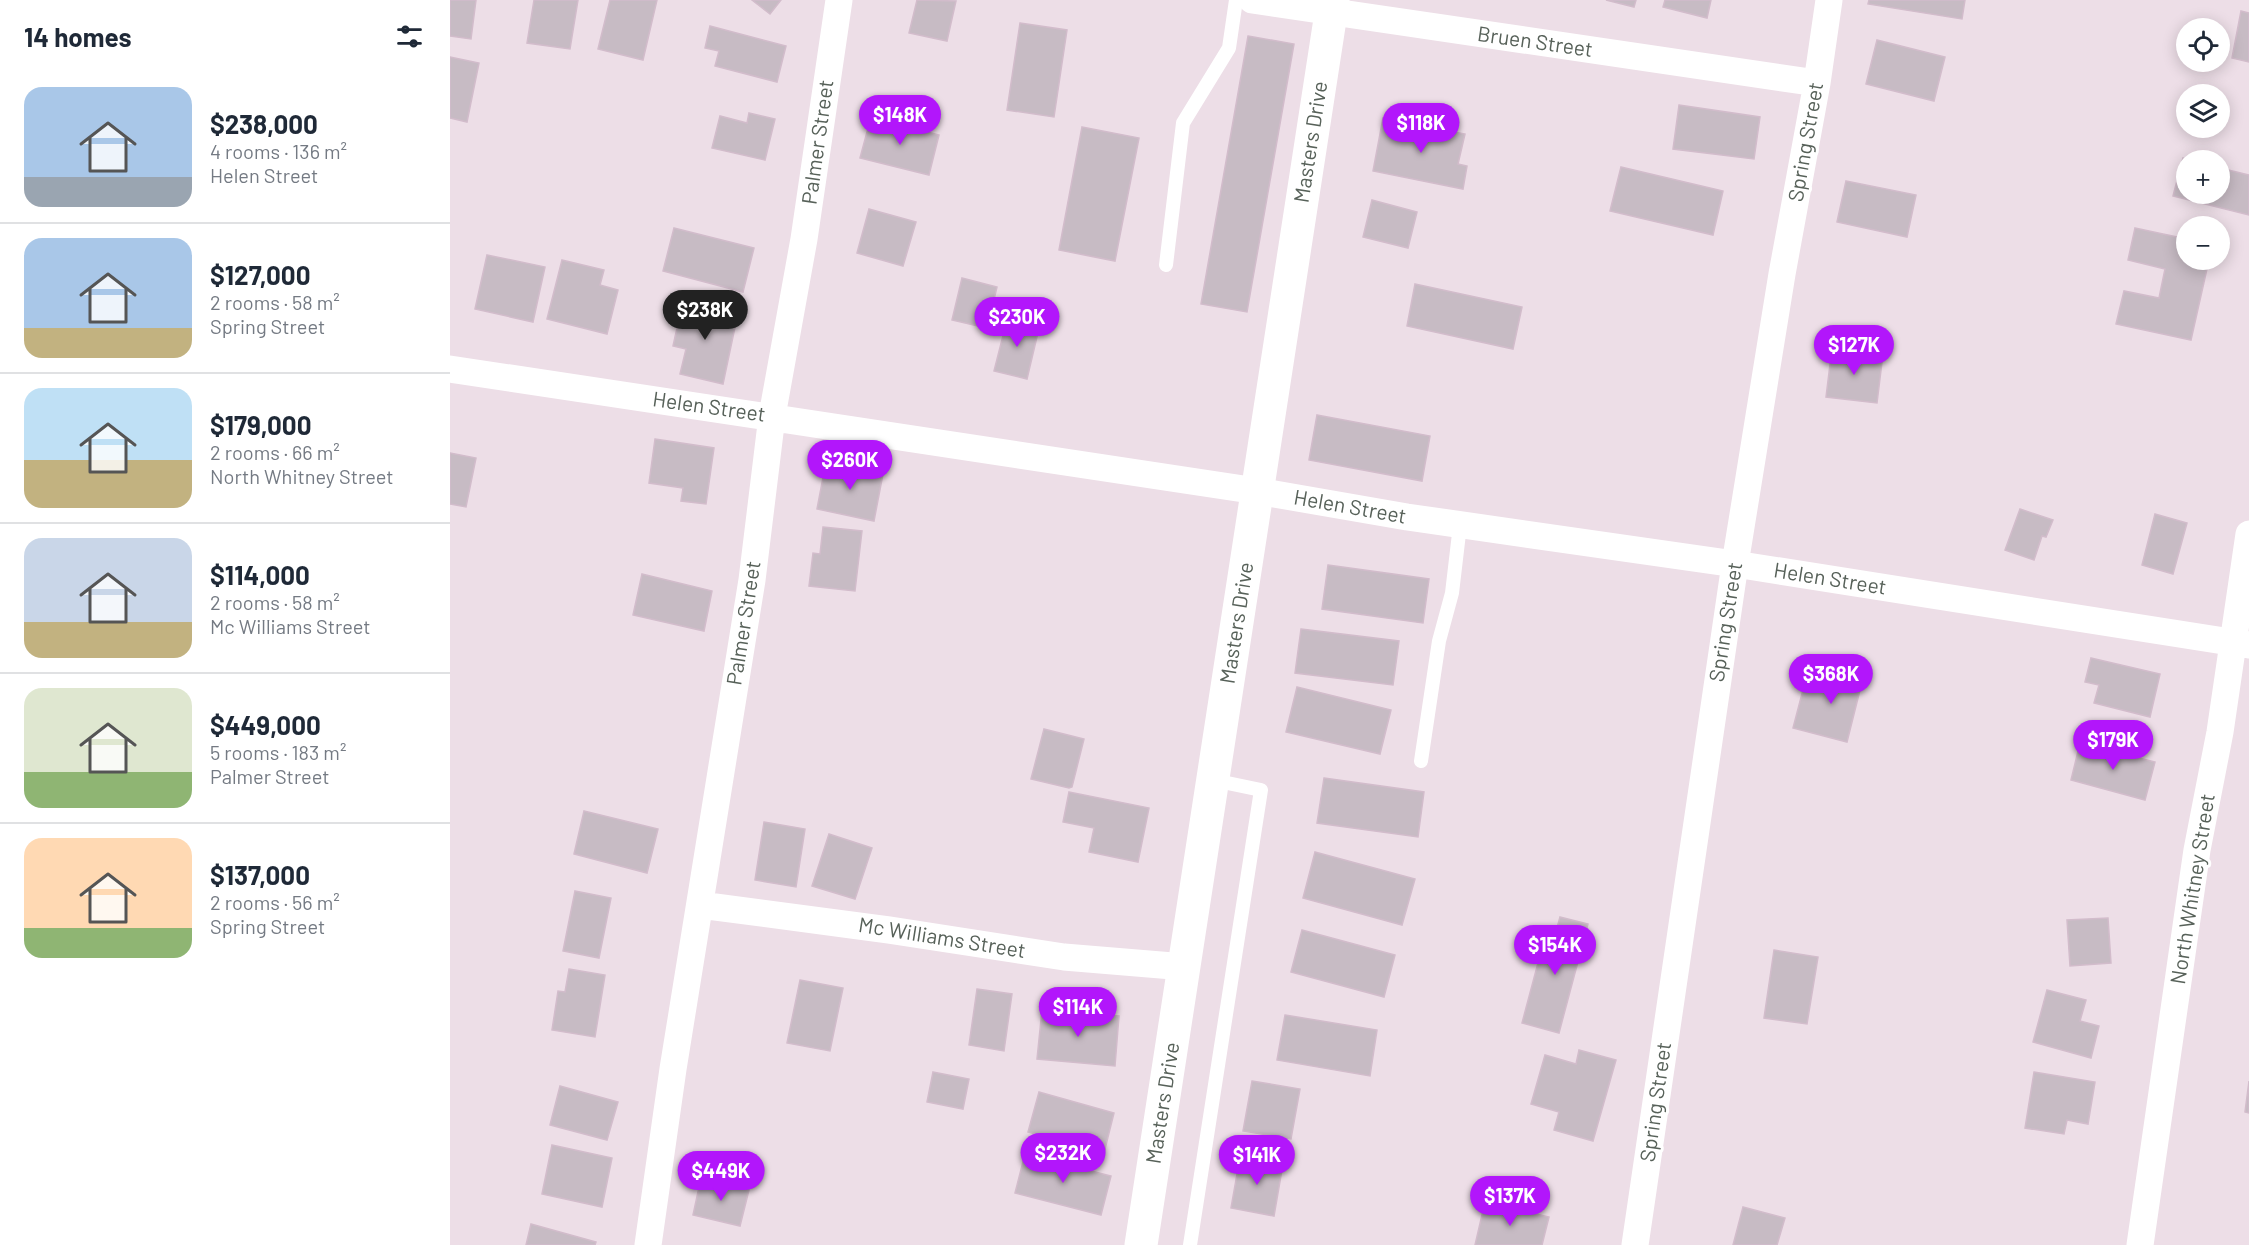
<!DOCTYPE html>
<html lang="en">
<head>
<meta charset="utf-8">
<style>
  :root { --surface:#fff; --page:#f2f2f3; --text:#1f2937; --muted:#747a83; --line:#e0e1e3; --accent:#b216fb }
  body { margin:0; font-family:Barlow,sans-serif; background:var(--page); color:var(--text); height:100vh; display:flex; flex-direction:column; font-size:22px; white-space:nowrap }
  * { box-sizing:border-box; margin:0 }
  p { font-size:20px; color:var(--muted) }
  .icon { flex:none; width:33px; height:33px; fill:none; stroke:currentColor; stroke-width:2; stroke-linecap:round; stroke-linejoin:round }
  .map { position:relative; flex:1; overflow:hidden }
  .details { display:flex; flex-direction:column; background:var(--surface); width:450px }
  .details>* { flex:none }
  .buttons { position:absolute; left:1726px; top:18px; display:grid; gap:12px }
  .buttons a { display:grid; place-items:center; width:54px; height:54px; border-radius:50%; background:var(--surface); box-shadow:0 3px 15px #0003; font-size:30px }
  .price { position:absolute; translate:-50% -51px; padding:0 14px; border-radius:21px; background:var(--accent); color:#fff; font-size:20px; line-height:39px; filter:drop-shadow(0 2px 3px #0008) }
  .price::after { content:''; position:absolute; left:50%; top:36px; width:18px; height:14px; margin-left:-9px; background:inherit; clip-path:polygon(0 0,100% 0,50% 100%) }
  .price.on { background:#222; color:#fff }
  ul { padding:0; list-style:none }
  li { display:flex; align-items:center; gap:18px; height:150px; padding:0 24px }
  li+li { border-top:2px solid var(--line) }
  li span { display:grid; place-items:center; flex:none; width:168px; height:120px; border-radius:18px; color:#555 }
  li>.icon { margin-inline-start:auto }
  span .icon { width:72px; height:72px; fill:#fffc; stroke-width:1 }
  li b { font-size:26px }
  h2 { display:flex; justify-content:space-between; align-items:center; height:72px; padding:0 24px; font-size:26px }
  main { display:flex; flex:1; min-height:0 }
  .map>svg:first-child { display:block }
  .building { fill:#c7bbc4; stroke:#d2bccb; stroke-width:1.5 }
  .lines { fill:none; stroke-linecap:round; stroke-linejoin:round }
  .lane { stroke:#fff; stroke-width:14 }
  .street { stroke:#fff; stroke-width:27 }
  .secondary { stroke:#fff; stroke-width:33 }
  .labels { text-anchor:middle; stroke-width:6; stroke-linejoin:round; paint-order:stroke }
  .street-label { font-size:21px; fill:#576159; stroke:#fff }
</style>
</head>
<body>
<main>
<section class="details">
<h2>14 homes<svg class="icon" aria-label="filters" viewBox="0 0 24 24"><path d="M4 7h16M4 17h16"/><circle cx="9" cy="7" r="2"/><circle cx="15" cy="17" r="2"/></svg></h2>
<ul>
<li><span style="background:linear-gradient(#a9c7e8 75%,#9aa5b1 0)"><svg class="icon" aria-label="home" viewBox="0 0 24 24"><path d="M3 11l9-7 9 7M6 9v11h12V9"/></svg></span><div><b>$238,000</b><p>4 rooms · 136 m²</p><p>Helen Street</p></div></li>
<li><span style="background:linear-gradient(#a9c7e8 75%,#c2b280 0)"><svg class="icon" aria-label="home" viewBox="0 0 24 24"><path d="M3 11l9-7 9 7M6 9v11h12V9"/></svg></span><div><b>$127,000</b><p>2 rooms · 58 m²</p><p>Spring Street</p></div></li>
<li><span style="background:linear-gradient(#bfe0f5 60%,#c2b280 0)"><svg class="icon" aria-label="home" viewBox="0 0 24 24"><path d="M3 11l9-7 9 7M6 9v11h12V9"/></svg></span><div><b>$179,000</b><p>2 rooms · 66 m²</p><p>North Whitney Street</p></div></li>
<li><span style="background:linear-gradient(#c9d6e8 70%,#c2b280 0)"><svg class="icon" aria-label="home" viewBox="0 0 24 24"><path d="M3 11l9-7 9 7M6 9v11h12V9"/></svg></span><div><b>$114,000</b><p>2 rooms · 58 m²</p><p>Mc Williams Street</p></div></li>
<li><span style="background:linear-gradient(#dfe7d0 70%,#8fb573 0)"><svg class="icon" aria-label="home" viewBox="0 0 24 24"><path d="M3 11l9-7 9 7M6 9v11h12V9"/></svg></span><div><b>$449,000</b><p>5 rooms · 183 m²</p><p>Palmer Street</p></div></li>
<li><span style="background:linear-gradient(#ffd9b3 75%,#8fb573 0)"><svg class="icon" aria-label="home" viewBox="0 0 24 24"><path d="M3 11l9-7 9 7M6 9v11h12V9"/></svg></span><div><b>$137,000</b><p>2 rooms · 56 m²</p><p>Spring Street</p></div></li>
</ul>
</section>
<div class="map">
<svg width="1799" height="1245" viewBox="0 0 1799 1245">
  <rect width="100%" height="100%" fill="#eddee7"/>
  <path class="building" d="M 0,0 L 26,0 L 21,39 L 0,36 Z
    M 84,0 L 128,0 L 120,49 L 77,43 Z
    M 160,0 L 207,0 L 193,60 L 148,49 Z
    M 302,0 L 331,0 L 320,14 Z
    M 467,0 L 506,1 L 497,41 L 459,33 Z
    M 1156,0 L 1186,0 L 1184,7 Z
    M 1215,0 L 1261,0 L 1257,18 L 1213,7 Z
    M 1419,0 L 1515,0 L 1512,19 L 1418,4 Z
    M 1791,11 L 1799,13 L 1799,62 L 1782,58 Z
    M 570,23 L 617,30 L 604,117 L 557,110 Z
    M 260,26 L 336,46 L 327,82 L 265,66 L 269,51 L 255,48 Z
    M 798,36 L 844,44 L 797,312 L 751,304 Z
    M 1427,40 L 1495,57 L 1484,101 L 1416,84 Z
    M 0,57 L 29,63 L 17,122 L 0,118 Z
    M 1229,105 L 1310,117 L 1304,159 L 1223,149 Z
    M 299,113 L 325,119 L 315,160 L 262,148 L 270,116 L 297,123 Z
    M 421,117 L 489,135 L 479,175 L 410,158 Z
    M 933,118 L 1015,134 L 1008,164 L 1017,166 L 1013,189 L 923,171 Z
    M 632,127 L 689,138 L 665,261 L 609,250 Z
    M 1733,158 L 1742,160 L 1737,160 L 1737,194 L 1770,194 L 1770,168 L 1799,175 L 1799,215 L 1723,196 Z
    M 1171,167 L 1273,191 L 1263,235 L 1160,211 Z
    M 1396,181 L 1466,195 L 1457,237 L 1387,222 Z
    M 922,200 L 967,212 L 958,248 L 913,237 Z
    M 419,209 L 466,222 L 453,266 L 407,253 Z
    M 224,228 L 304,248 L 293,292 L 213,271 Z
    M 1685,228 L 1737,239 L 1737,260 L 1759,260 L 1741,340 L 1666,324 L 1674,291 L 1709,298 L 1715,269 L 1678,260 Z
    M 37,255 L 95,267 L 83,322 L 25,309 Z
    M 112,260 L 154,270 L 150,285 L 168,290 L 157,334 L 97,319 Z
    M 512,278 L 547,287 L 537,328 L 502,320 Z
    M 965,284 L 1072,307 L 1063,349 L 957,326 Z
    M 233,301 L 288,313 L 273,384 L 230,374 L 236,349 L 223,346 Z
    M 558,316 L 590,324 L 577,379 L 544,371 Z
    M 1382,348 L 1433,354 L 1427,403 L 1376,397 Z
    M 867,415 L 980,436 L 972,481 L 859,460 Z
    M 205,439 L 264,448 L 256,504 L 231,501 L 233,488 L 199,483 Z
    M 0,453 L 26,458 L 16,507 L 0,504 Z
    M 376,462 L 433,474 L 424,521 L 367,509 Z
    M 1570,509 L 1603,520 L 1596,537 L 1592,536 L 1584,560 L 1555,550 Z
    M 1705,514 L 1737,523 L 1723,574 L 1692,565 Z
    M 373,527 L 412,531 L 405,591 L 359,586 L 363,553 L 370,554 Z
    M 878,565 L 979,579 L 973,623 L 872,609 Z
    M 192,574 L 262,591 L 254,631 L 183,615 Z
    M 851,629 L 949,641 L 943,685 L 845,673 Z
    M 1641,658 L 1710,674 L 1700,717 L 1644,703 L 1649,685 L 1635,682 Z
    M 1385,663 L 1415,670 L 1397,742 L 1343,728 L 1354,686 L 1378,693 Z
    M 847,687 L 941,710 L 930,754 L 836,732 Z
    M 594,729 L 634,739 L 622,787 L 619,788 L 581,779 Z
    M 1630,743 L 1705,762 L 1695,800 L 1621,780 Z
    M 874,778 L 974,792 L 968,837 L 867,823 Z
    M 619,792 L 699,808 L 688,862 L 639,852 L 644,828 L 613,822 Z
    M 134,811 L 208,829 L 197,873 L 124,854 Z
    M 314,822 L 355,829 L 346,887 L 305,880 Z
    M 379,834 L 422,848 L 405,899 L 362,886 Z
    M 865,852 L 965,879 L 952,925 L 853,898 Z
    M 125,891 L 161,898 L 149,958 L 113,951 Z
    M 1110,917 L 1138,924 L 1109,1033 L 1072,1023 L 1096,933 L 1105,935 Z
    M 1658,918 L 1661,963 L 1620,966 L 1617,920 Z
    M 852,930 L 945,955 L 934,997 L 841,972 Z
    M 1324,950 L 1368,957 L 1357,1024 L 1314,1018 Z
    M 119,969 L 155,975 L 145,1037 L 102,1030 L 108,991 L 115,992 Z
    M 350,980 L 393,988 L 380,1051 L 337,1043 Z
    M 527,989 L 562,994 L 554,1051 L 519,1045 Z
    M 1597,990 L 1636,1000 L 1630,1021 L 1649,1026 L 1641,1058 L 1583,1042 Z
    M 592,1010 L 669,1016 L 665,1066 L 587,1059 Z
    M 835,1015 L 927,1030 L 920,1076 L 827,1060 Z
    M 1129,1050 L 1166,1060 L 1143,1141 L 1104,1130 L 1109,1112 L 1081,1104 L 1095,1055 L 1126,1064 Z
    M 483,1072 L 519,1079 L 513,1109 L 477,1102 Z
    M 1584,1072 L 1645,1082 L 1638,1124 L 1617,1120 L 1614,1134 L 1575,1128 Z
    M 802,1081 L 850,1089 L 841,1139 L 793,1131 Z
    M 1799,1081 L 1799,1113 L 1795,1112 Z
    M 110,1086 L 168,1102 L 157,1140 L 100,1125 Z
    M 589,1092 L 664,1113 L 654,1153 L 578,1132 Z
    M 102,1145 L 162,1158 L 152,1207 L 92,1194 Z
    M 575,1154 L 661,1176 L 651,1215 L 565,1193 Z
    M 790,1157 L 833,1164 L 824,1216 L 781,1208 Z
    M 251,1178 L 299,1190 L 290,1226 L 243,1215 Z
    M 1035,1202 L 1099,1217 L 1092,1245 L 1025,1245 Z
    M 1293,1207 L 1335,1218 L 1327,1245 L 1283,1245 Z
    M 81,1224 L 146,1242 L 145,1245 L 76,1245 Z"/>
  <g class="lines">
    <path class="lane" d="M 716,265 L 733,123 L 779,48 L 786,0
      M 971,761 L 989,641 L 1002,593 L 1010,525
      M 740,1245 L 811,790 L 763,780"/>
    <path class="street" d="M 802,0 L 1367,83
      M 0,369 L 807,491 L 957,517 L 1285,564 L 1799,645
      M 250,905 L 439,930 L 614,957 L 735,967
      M 198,1245 L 223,1069 L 302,580 L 322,416 L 354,239 L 389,0
      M 1185,1245 L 1285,564 L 1332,274 L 1367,83 L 1379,0
      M 1690,1245 L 1747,850 L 1770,732 L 1799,534"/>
    <path class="secondary" d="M 691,1245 L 883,0"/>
  </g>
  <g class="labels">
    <g class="street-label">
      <text transform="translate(1085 42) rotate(8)" y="7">Bruen Street</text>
      <text transform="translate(368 142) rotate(-82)" y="7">Palmer Street</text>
      <text transform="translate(861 142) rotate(-81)" y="7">Masters Drive</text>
      <text transform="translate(1356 142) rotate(-80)" y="7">Spring Street</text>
      <text transform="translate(259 407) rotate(8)" y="7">Helen Street</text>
      <text transform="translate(900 507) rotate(10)" y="7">Helen Street</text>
      <text transform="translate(1380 579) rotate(9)" y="7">Helen Street</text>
      <text transform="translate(1276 622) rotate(-81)" y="7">Spring Street</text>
      <text transform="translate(294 623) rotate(-81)" y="7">Palmer Street</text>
      <text transform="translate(787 623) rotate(-81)" y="7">Masters Drive</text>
      <text transform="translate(1743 889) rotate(-81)" y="7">North Whitney Street</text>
      <text transform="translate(492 938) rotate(9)" y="7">Mc Williams Street</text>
      <text transform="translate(1206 1102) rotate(-82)" y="7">Spring Street</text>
      <text transform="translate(713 1103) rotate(-81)" y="7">Masters Drive</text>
    </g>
  </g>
</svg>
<div class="buttons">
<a><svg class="icon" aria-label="locate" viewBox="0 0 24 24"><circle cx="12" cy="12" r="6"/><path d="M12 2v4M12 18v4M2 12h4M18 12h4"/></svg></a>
<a><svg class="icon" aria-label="layers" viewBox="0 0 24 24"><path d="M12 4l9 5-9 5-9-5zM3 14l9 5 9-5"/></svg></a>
<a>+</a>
<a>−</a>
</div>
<b class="price" style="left:450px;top:146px">$148K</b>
<b class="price" style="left:971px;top:154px">$118K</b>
<b class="price on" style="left:255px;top:341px">$238K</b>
<b class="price" style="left:567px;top:348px">$230K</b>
<b class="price" style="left:1404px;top:376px">$127K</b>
<b class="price" style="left:400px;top:491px">$260K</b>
<b class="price" style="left:1381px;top:705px">$368K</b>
<b class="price" style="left:1663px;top:771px">$179K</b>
<b class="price" style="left:1105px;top:976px">$154K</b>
<b class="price" style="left:628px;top:1038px">$114K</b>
<b class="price" style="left:613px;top:1184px">$232K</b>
<b class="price" style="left:807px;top:1186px">$141K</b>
<b class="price" style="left:271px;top:1202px">$449K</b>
<b class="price" style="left:1060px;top:1227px">$137K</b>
</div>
</main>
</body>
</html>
